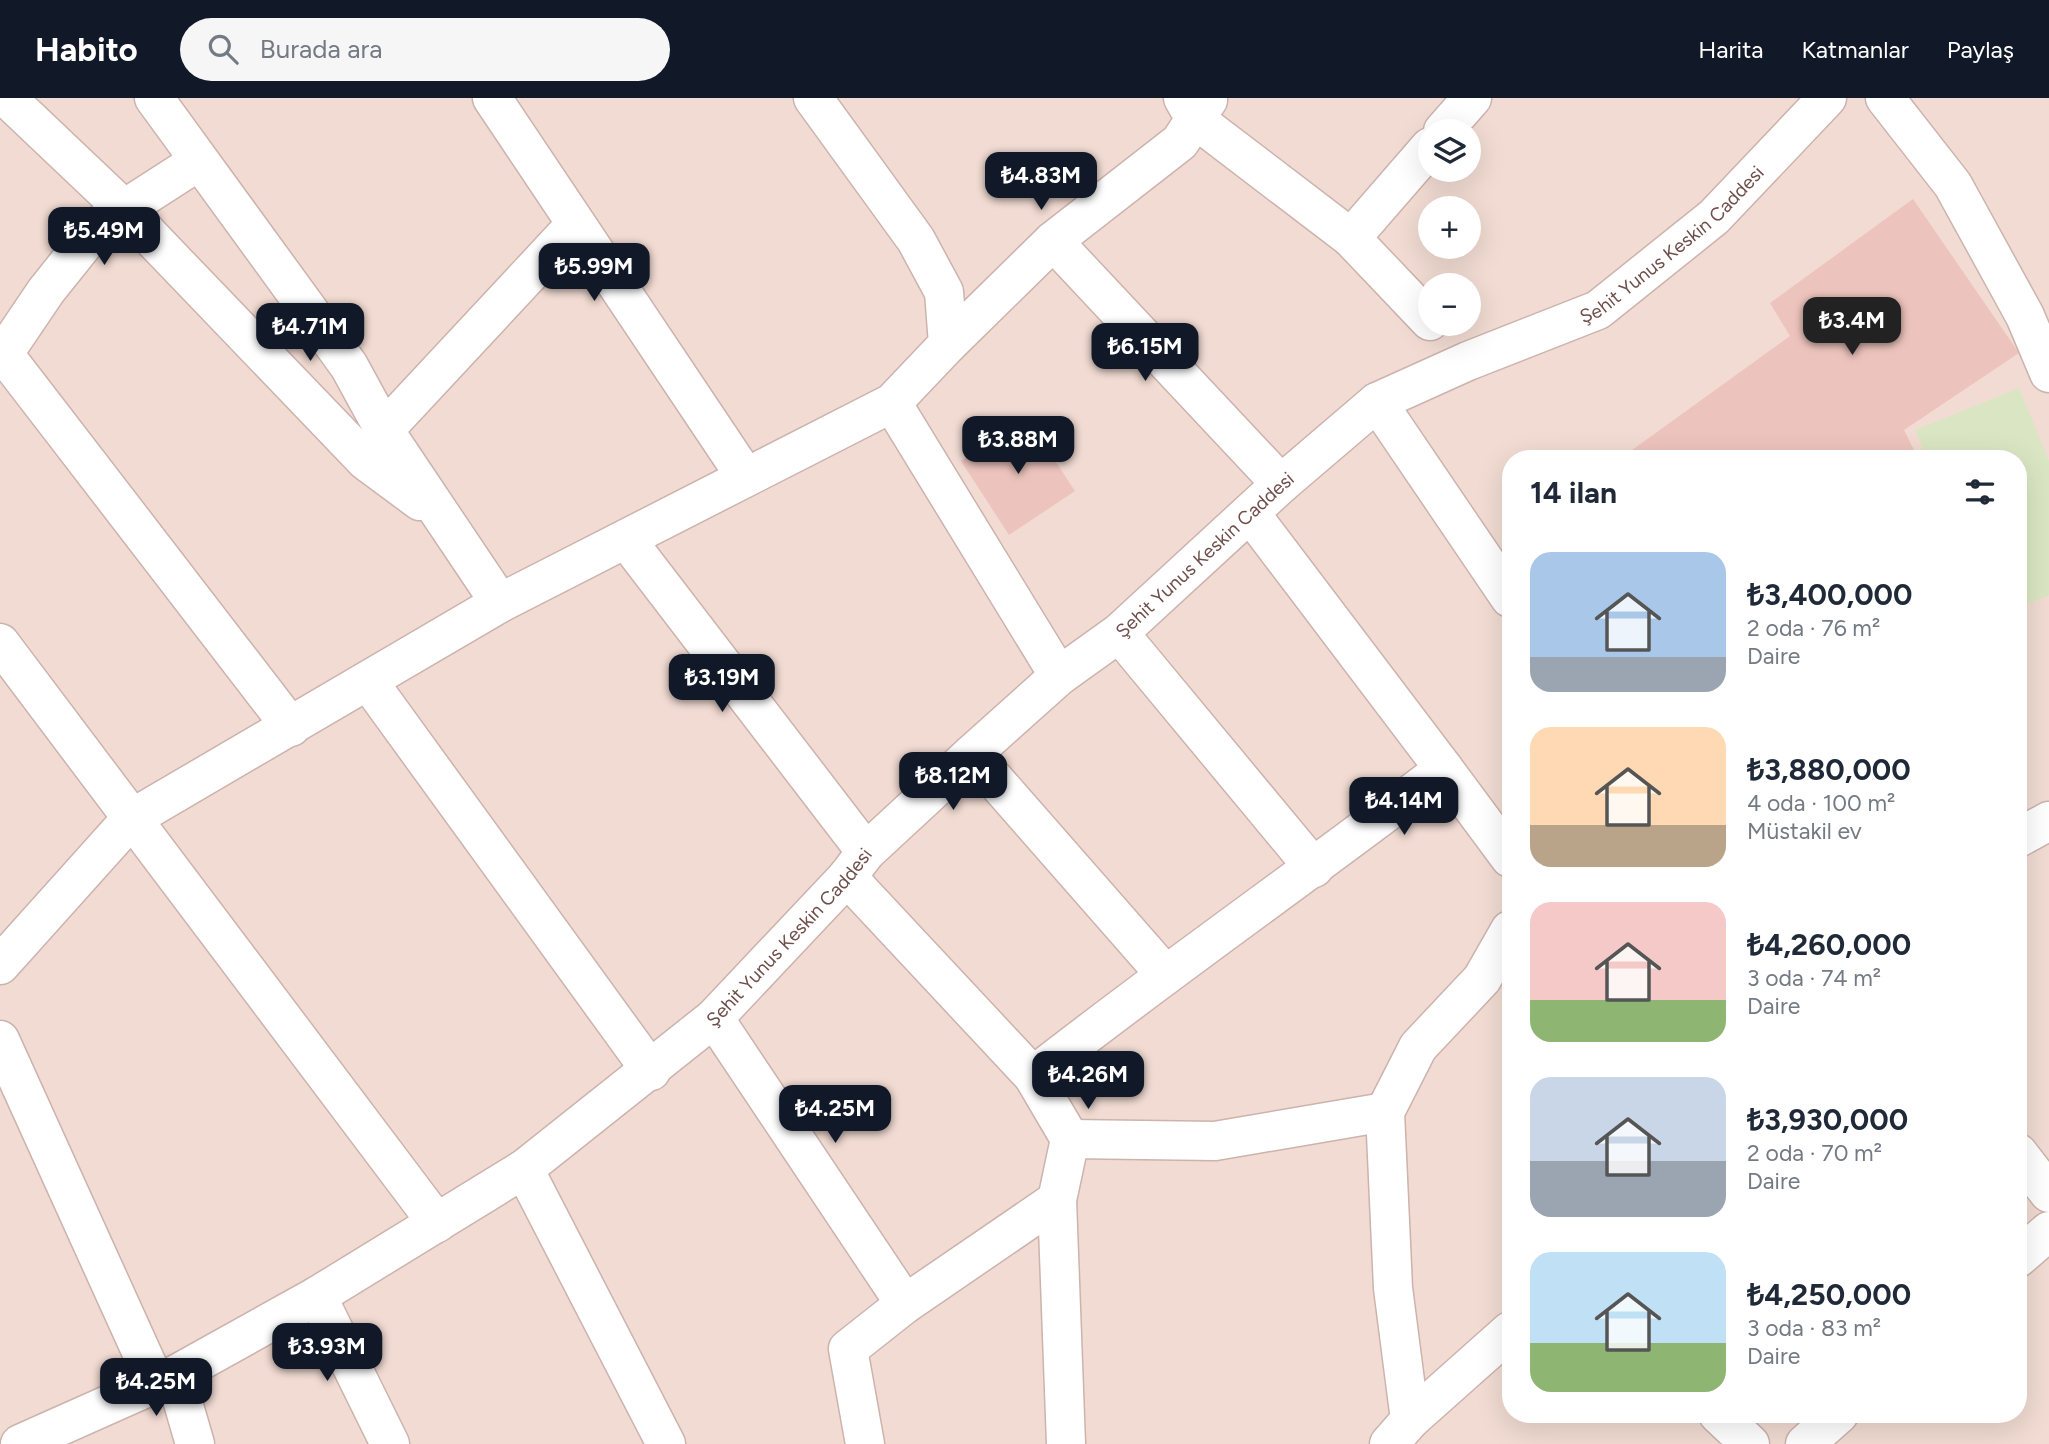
<!DOCTYPE html>
<html lang="tr">
<head>
<meta charset="utf-8">
<style>
  :root { --surface:#fff; --page:#f6f6f7; --text:#1f2937; --muted:#747a83; --accent:#111827 }
  body { margin:0; font-family:Figtree,sans-serif; background:var(--page); color:var(--text); height:100vh; display:flex; flex-direction:column; font-size:26px; white-space:nowrap }
  * { box-sizing:border-box; margin:0 }
  p { font-size:23px; color:var(--muted) }
  .icon { flex:none; width:38px; height:38px; fill:none; stroke:currentColor; stroke-width:2; stroke-linecap:round; stroke-linejoin:round }
  .map { position:relative; flex:1; overflow:hidden }
  .sheet { position:absolute; left:1502px; top:352px; width:525px; height:973px; display:flex; flex-direction:column; background:var(--surface); border-radius:28px; box-shadow:0 7px 28px #0002 }
  .sheet>* { flex:none }
  .tools { position:absolute; left:1418px; top:21px; display:grid; gap:14px }
  .tools a { display:grid; place-items:center; width:63px; height:63px; border-radius:50%; background:var(--surface); box-shadow:0 7px 28px #0002; font-size:35px }
  .price { position:absolute; translate:-50% -60px; padding:0 16px; border-radius:14px; background:var(--accent); color:#fff; font-size:23px; line-height:46px; filter:drop-shadow(0 2px 4px #0008) }
  .price::after { content:''; position:absolute; left:50%; top:42px; width:21px; height:16px; margin-left:-10px; background:inherit; clip-path:polygon(0 0,100% 0,50% 100%) }
  .price.current { background:#222; color:#fff }
  ul { padding:0; list-style:none }
  li { display:flex; align-items:center; gap:21px; height:175px; padding:0 28px }
  li span { display:grid; place-items:center; flex:none; width:196px; height:140px; border-radius:21px; color:#555 }
  li>.icon { margin-inline-start:auto }
  span .icon { width:84px; height:84px; fill:#fffc; stroke-width:1 }
  li b { font-size:30px }
  h2 { display:flex; justify-content:space-between; align-items:center; height:84px; padding:0 28px; font-size:30px }
  header { display:flex; align-items:center; gap:42px; box-sizing:border-box; height:98px; padding:0 35px; background:var(--accent); color:#fff }
  header strong { font-size:33px }
  nav { display:flex; gap:38px; margin-inline-start:auto; font-size:24px }
  .search { width:490px; height:63px; background:var(--page); display:flex; align-items:center; gap:18px; box-sizing:border-box; padding:0 24px; border-radius:38px; color:var(--muted); font-size:26px }
  .map>svg:first-child { display:block }
  .residential { fill:#f1dbd2; fill-rule:evenodd }
  .garden { fill:#dae6c3 }
  .building { fill:#edc4bd }
  .lines { fill:none; stroke-linecap:round; stroke-linejoin:round }
  .minor-casing { stroke:#ccb3ad; stroke-width:41 }
  .minor { stroke:#fff; stroke-width:38 }
  .labels { text-anchor:middle; stroke-width:5; stroke-linejoin:round; paint-order:stroke }
  .street-label { font-size:19px; fill:#6f4f4b; stroke:#fdf0e8 }
</style>
</head>
<body>
<header>
<strong>Habito</strong>
<div class="search"><svg class="icon" aria-label="search" viewBox="0 0 24 24"><circle cx="10" cy="10" r="6"/><path d="M15 15l6 6"/></svg>Burada ara</div>
<nav><a>Harita</a><a>Katmanlar</a><a>Paylaş</a></nav>
</header>
<div class="map">
<svg width="2049" height="1346" viewBox="0 0 2049 1346">
  <rect width="100%" height="100%" fill="#faebe3"/>
  <path class="residential" d="M 0,0 L 2049,0 L 2049,1346 L 0,1346 ZM 1430,33 L 1468,33 L 1468,72 L 1430,72 ZM 1430,110 L 1468,110 L 1468,149 L 1430,149 ZM 1430,187 L 1468,187 L 1468,226 L 1430,226 ZM 1510,360 L 2018,360 L 2018,1316 L 1510,1316 Z"/>
  <path class="garden" d="M 2019,290 L 2049,363 L 2049,497 L 2018,510 L 2018,360 L 1927,360 L 1915,332 Z"/>
  <path class="building" d="M 1913,101 L 2019,255 L 1904,332 L 1918,360 L 1803,360 L 1798,354 L 1788,360 L 1621,360 L 1790,238 L 1770,205 Z
    M 1027,320 L 1075,393 L 1009,437 L 961,363 Z"/>
  <g class="lines">
    <defs>
      <g id="minor">
        <path d="M 7,0 L 124,111 L 366,363 L 420,403"/>
        <path d="M 154,0 L 349,268 L 384,332 L 500,505"/>
        <path d="M 492,0 L 745,378"/>
        <path d="M 1885,0 L 1953,87 L 2025,218 L 2049,275"/>
        <path d="M 1208,2 L 1195,21 L 1351,140 L 1430,223"/>
        <path d="M 1443,33 L 1472,0"/>
        <path d="M 1351,140 L 1430,49"/>
        <path d="M 1053,143 L 1281,386"/>
        <path d="M 948,246 L 1053,143 L 1180,44 L 1195,21 L 1183,0"/>
        <path d="M 0,251 L 291,629"/>
        <path d="M 0,261 L 46,193 L 98,128 L 199,63"/>
        <path d="M 1377,304 L 1510,500"/>
        <path d="M 892,305 L 1059,578"/>
        <path d="M 384,332 L 576,126"/>
        <path d="M 626,441 L 866,754"/>
        <path d="M 1119,535 L 1314,770"/>
        <path d="M 0,545 L 437,1125"/>
        <path d="M 368,583 L 651,973"/>
        <path d="M 972,656 L 1164,875"/>
        <path d="M 1444,671 L 1510,760"/>
        <path d="M 2018,740 L 2049,723"/>
        <path d="M 847,779 L 1033,978 L 1070,1041 L 1057,1102 L 1066,1346"/>
        <path d="M 0,867 L 131,721 L 500,505 L 892,305 L 948,246 L 944,194 L 916,142 L 813,0"/>
        <path d="M 714,920 L 905,1206"/>
        <path d="M 0,942 L 155,1284"/>
        <path d="M 1033,978 C 1168,872 1308,775 1444,671 L 1250,415"/>
        <path d="M 1070,1041 L 1215,1043 L 1385,1014"/>
        <path d="M 2018,1055 L 2049,1095"/>
        <path d="M 524,1071 L 666,1346"/>
        <path d="M 2018,1160 L 2049,1133"/>
        <path d="M 317,1198 L 390,1346"/>
        <path d="M 175,1277 L 195,1346"/>
        <path d="M 1718,1316 L 1750,1346"/>
        <path d="M 1410,1322 L 1510,1233"/>
        <path id="s1" d="M 20,1346 L 175,1277 L 317,1198 L 524,1071 L 714,920 L 847,779 L 866,754 L 972,656 L 1059,578 L 1119,535 L 1281,386 L 1377,304 L 1468,263 L 1598,212 L 1714,119 L 1827,0"/>
        <path d="M 865,1346 L 848,1251 L 905,1206 L 1057,1102"/>
        <path d="M 1389,1346 L 1410,1322 L 1393,1190 L 1385,1014 L 1418,949 L 1482,881 L 1510,832"/>
        <path d="M 1805,1346 L 1839,1316"/>
      </g>
    </defs>
    <use href="#minor" class="minor-casing"/>
    <use href="#minor" class="minor"/>
  </g>
  <g class="labels">
    <g class="street-label">
      <text dy="7" stroke="none"><textPath href="#s1" startOffset="2062">Şehit Yunus Keskin Caddesi</textPath></text>
      <text dy="7" stroke="none"><textPath href="#s1" startOffset="1494">Şehit Yunus Keskin Caddesi</textPath></text>
      <text dy="7" stroke="none"><textPath href="#s1" startOffset="928">Şehit Yunus Keskin Caddesi</textPath></text>
    </g>
  </g>
</svg>
<div class="tools">
<a><svg class="icon" aria-label="layers" viewBox="0 0 24 24"><path d="M12 4l9 5-9 5-9-5zM3 14l9 5 9-5"/></svg></a>
<a>+</a>
<a>−</a>
</div>
<b class="price" style="left:1041px;top:114px">₺4.83M</b>
<b class="price" style="left:104px;top:169px">₺5.49M</b>
<b class="price" style="left:594px;top:205px">₺5.99M</b>
<b class="price current" style="left:1852px;top:259px">₺3.4M</b>
<b class="price" style="left:310px;top:265px">₺4.71M</b>
<b class="price" style="left:1145px;top:285px">₺6.15M</b>
<b class="price" style="left:1018px;top:378px">₺3.88M</b>
<b class="price" style="left:722px;top:616px">₺3.19M</b>
<b class="price" style="left:953px;top:714px">₺8.12M</b>
<b class="price" style="left:1404px;top:739px">₺4.14M</b>
<b class="price" style="left:1088px;top:1013px">₺4.26M</b>
<b class="price" style="left:835px;top:1047px">₺4.25M</b>
<b class="price" style="left:327px;top:1285px">₺3.93M</b>
<b class="price" style="left:156px;top:1320px">₺4.25M</b>
<section class="sheet">
<h2>14 ilan<svg class="icon" aria-label="filters" viewBox="0 0 24 24"><path d="M4 7h16M4 17h16"/><circle cx="9" cy="7" r="2"/><circle cx="15" cy="17" r="2"/></svg></h2>
<ul>
<li><span style="background:linear-gradient(#a9c7e8 75%,#9aa5b1 0)"><svg class="icon" aria-label="home" viewBox="0 0 24 24"><path d="M3 11l9-7 9 7M6 9v11h12V9"/></svg></span><div><b>₺3,400,000</b><p>2 oda · 76 m²</p><p>Daire</p></div></li>
<li><span style="background:linear-gradient(#ffd9b3 70%,#b9a48a 0)"><svg class="icon" aria-label="home" viewBox="0 0 24 24"><path d="M3 11l9-7 9 7M6 9v11h12V9"/></svg></span><div><b>₺3,880,000</b><p>4 oda · 100 m²</p><p>Müstakil ev</p></div></li>
<li><span style="background:linear-gradient(#f6c9c9 70%,#8fb573 0)"><svg class="icon" aria-label="home" viewBox="0 0 24 24"><path d="M3 11l9-7 9 7M6 9v11h12V9"/></svg></span><div><b>₺4,260,000</b><p>3 oda · 74 m²</p><p>Daire</p></div></li>
<li><span style="background:linear-gradient(#c9d6e8 60%,#9aa5b1 0)"><svg class="icon" aria-label="home" viewBox="0 0 24 24"><path d="M3 11l9-7 9 7M6 9v11h12V9"/></svg></span><div><b>₺3,930,000</b><p>2 oda · 70 m²</p><p>Daire</p></div></li>
<li><span style="background:linear-gradient(#bfe0f5 65%,#8fb573 0)"><svg class="icon" aria-label="home" viewBox="0 0 24 24"><path d="M3 11l9-7 9 7M6 9v11h12V9"/></svg></span><div><b>₺4,250,000</b><p>3 oda · 83 m²</p><p>Daire</p></div></li>
</ul>
</section>
</div>
</body>
</html>
